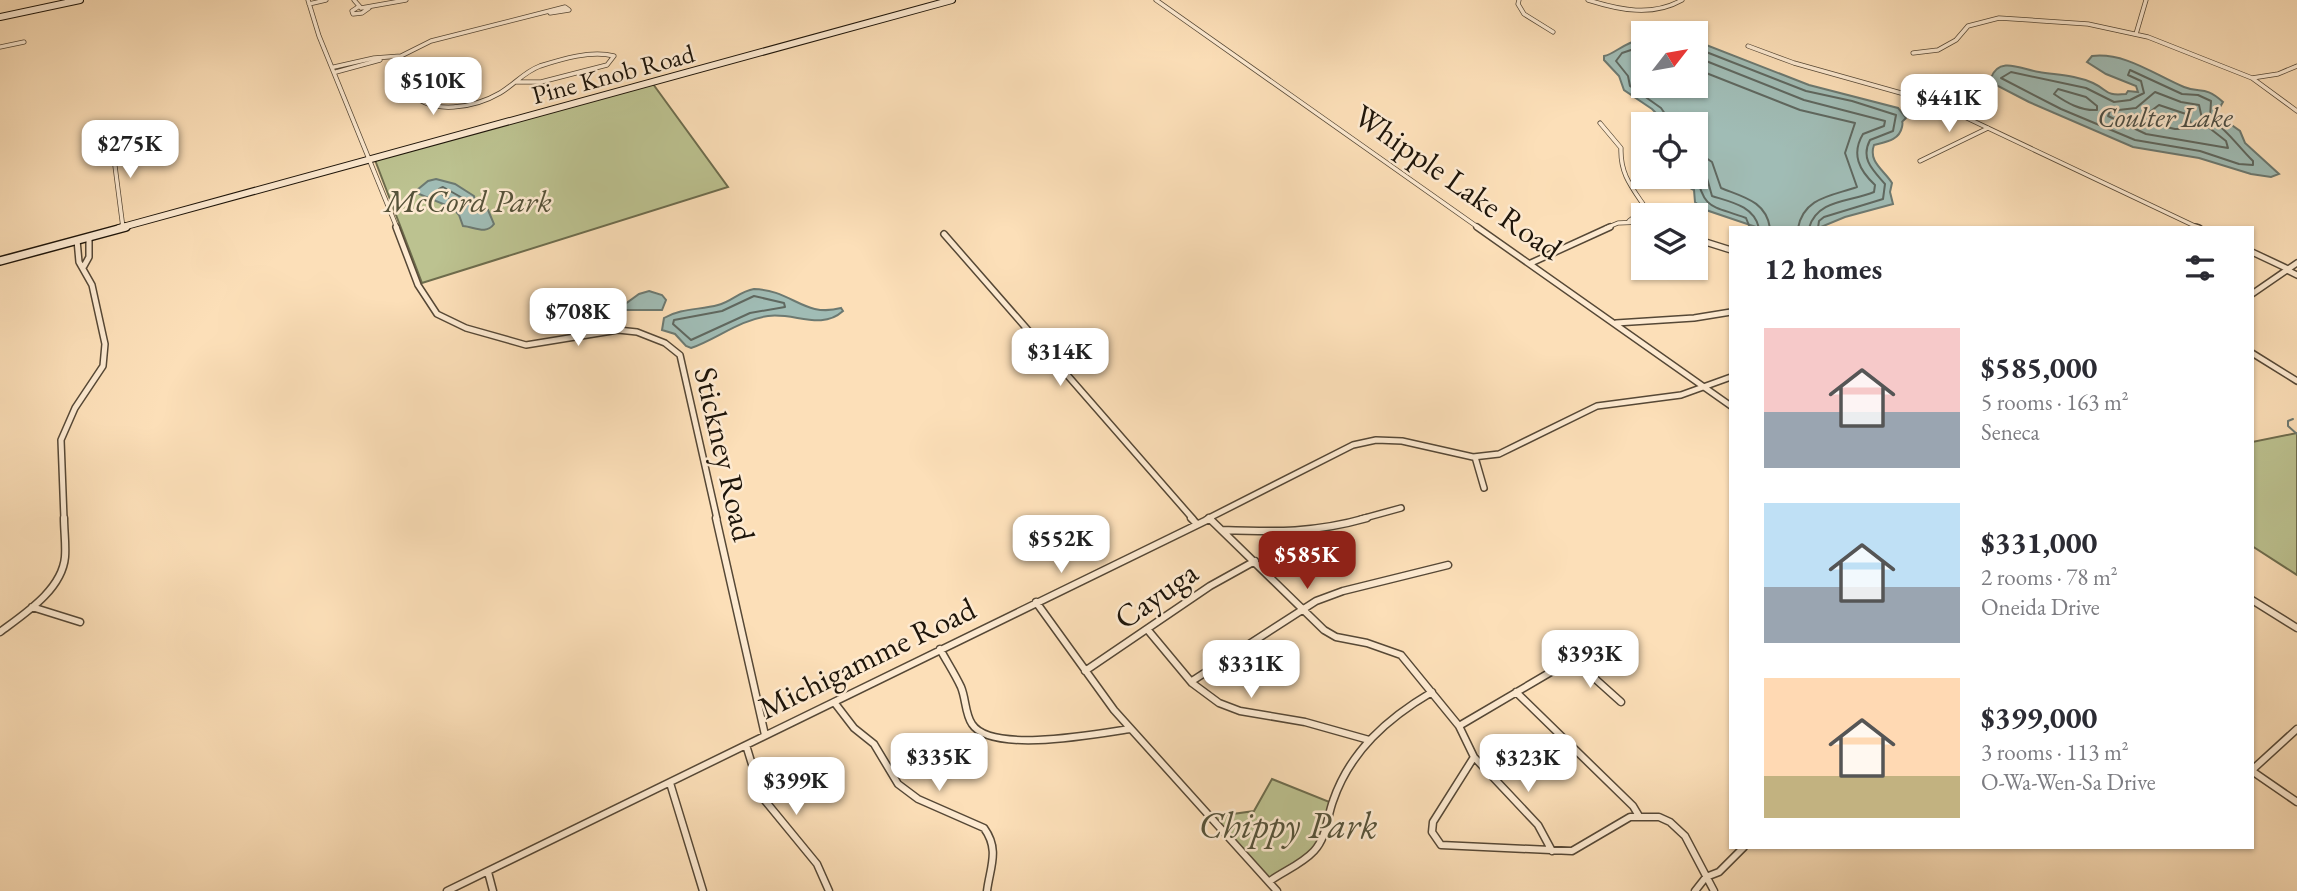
<!DOCTYPE html>
<html lang="en">
<head>
<meta charset="utf-8">
<style>
  :root { --surface:#fff; --page:#f2f2f3; --text:#2b2b33; --muted:#7c7c81; --accent:#8f2418 }
  body { margin:0; font-family:"EB Garamond",serif; background:var(--page); color:var(--text); height:100vh; display:flex; flex-direction:column; font-size:26px; white-space:nowrap }
  * { box-sizing:border-box; margin:0 }
  p { font-size:23px; color:var(--muted) }
  .icon { flex:none; width:38px; height:38px; fill:none; stroke:currentColor; stroke-width:2; stroke-linecap:round; stroke-linejoin:round }
  .map { position:relative; flex:1; overflow:hidden }
  .drawer { position:absolute; left:1729px; top:226px; width:525px; height:623px; display:flex; flex-direction:column; background:var(--surface); border-radius:0px; box-shadow:0 2px 5px #0004 }
  .drawer>* { flex:none }
  .needle { width:46px; rotate:59deg }
  .controls { position:absolute; left:1631px; top:21px; display:grid; gap:14px }
  .controls a { display:grid; place-items:center; width:77px; height:77px; border-radius:0px; background:var(--surface); box-shadow:0 2px 5px #0004; font-size:35px }
  .price { position:absolute; translate:-50% -60px; padding:0 16px; border-radius:14px; background:#fff; color:#222; font-size:23px; line-height:46px; filter:drop-shadow(0 2px 4px #0008) }
  .price::after { content:''; position:absolute; left:50%; top:42px; width:21px; height:16px; margin-left:-10px; background:inherit; clip-path:polygon(0 0,100% 0,50% 100%) }
  .price.active { background:var(--accent); color:#fff }
  ul { padding:0; list-style:none }
  li { display:flex; align-items:center; gap:21px; height:175px; padding:0 35px }
  li span { display:grid; place-items:center; flex:none; width:196px; height:140px; border-radius:0px; color:#555 }
  li>.icon { margin-inline-start:auto }
  span .icon { width:84px; height:84px; fill:#fffc; stroke-width:1 }
  li b { font-size:30px }
  h2 { display:flex; justify-content:space-between; align-items:center; height:84px; padding:0 35px; font-size:30px }
  .map>svg:first-child { display:block }
  .green { fill:#bcc290; stroke:#6d6c4d; stroke-width:2 }
  .water { fill:#a0bcb5; stroke:#6c7971; stroke-width:2 }
  .lines { fill:none; stroke-linecap:round; stroke-linejoin:round }
  .shore { stroke:#5f6860; stroke-width:2 }
  .stream { stroke:#6c7971; stroke-width:2 }
  .street-far2-casing { stroke:#564836; stroke-width:5 }
  .street-far1-casing { stroke:#564836; stroke-width:8 }
  .street-casing { stroke:#564836; stroke-width:9 }
  .secondary-far1-casing { stroke:#1e150a; stroke-width:8 }
  .secondary-casing { stroke:#1e150a; stroke-width:10 }
  .street-far2 { stroke:#fdead1; stroke-width:3.5 }
  .street-far1 { stroke:#fdead1; stroke-width:5 }
  .street { stroke:#fdead1; stroke-width:6 }
  .secondary-far1 { stroke:#fdead1; stroke-width:6 }
  .secondary { stroke:#fdead1; stroke-width:7 }
  .labels { text-anchor:middle; stroke-width:5; stroke-linejoin:round; paint-order:stroke }
  .far-street-label { font-size:26px; fill:#1e150a; stroke:#fdead1 }
  .far-water-label { font-size:28px; font-style:italic; fill:#4c4f46; stroke:#fdead1 }
  .street-label { font-size:32px; fill:#1e150a; stroke:#fdead1 }
  .park-label { font-size:32px; font-style:italic; fill:#555239; stroke:#fdead1 }
  .near-park-label { font-size:38px; font-style:italic; fill:#555239; stroke:#fdead1 }
</style>
</head>
<body>
<div class="map">
<svg width="2297" height="891" viewBox="0 0 2297 891">
  <rect width="100%" height="100%" fill="#fcdfb8"/>
  <filter id="stains"><feTurbulence type="fractalNoise" baseFrequency=".00286" numOctaves="4"/><feColorMatrix values="0 0 0 0 .2 0 0 0 0 .09 0 0 0 0 .02 0 0 0 .5 -.17"/></filter>
  <radialGradient id="worn" r=".72"><stop offset=".6" stop-color="#630" stop-opacity="0"/><stop offset="1" stop-color="#630" stop-opacity=".3"/></radialGradient>
  <path class="green" d="M 653,84 L 728,187 L 422,283 L 375,160 Z
    M 2297,433 L 2297,575 L 2252,546 L 2252,442 Z
    M 1272,779 L 1332,803 L 1315,850 L 1270,881 L 1211,817 L 1254,811 Z"/>
  <path class="water" d="M 1643,39 L 1643,86 L 1696,86 L 1696,41 L 1809,85 L 1898,108 L 1906,118 C 1899,125 1904,118 1902,127 C 1899,141 1885,142 1874,145 C 1868,162 1884,170 1892,183 L 1890,192 L 1893,204 L 1845,217 L 1821,227 L 1756,227 L 1703,209 L 1695,202 L 1694,190 L 1688,187 L 1691,177 L 1696,177 L 1696,124 L 1667,124 L 1652,109 L 1624,90 L 1619,76 L 1604,60 L 1604,56 C 1615,54 1624,42 1643,39 Z
    M 2092,56 C 2125,52 2155,75 2184,87 C 2201,94 2204,85 2223,102 L 2216,114 L 2240,131 L 2245,143 L 2279,174 L 2271,177 L 2251,174 L 2199,158 L 2133,147 L 2029,102 L 1996,85 L 1991,78 C 1999,55 2023,70 2039,72 C 2057,75 2076,75 2093,83 C 2110,91 2104,96 2126,94 L 2128,91 L 2138,92 L 2136,86 L 2106,74 L 2087,62 Z
    M 436,179 L 455,184 L 474,196 L 476,208 L 488,210 L 494,224 C 486,235 475,227 463,226 L 459,215 L 453,208 L 419,194 L 417,190 L 428,181 Z
    M 754,289 C 792,290 804,318 841,308 L 843,311 C 821,331 794,312 768,316 C 739,320 717,339 691,348 L 686,346 L 675,334 L 662,330 L 664,318 C 681,308 700,310 718,305 C 731,302 740,291 754,289 Z
    M 649,291 L 662,295 L 666,300 L 662,310 L 617,310 L 639,294 Z"/>
  <g class="lines">
    <path class="shore" d="M 1643,46 L 1622,53 L 1616,61 L 1628,76 L 1630,86 L 1661,108 L 1672,124
      M 1696,48 L 1806,91 L 1852,101 L 1896,115 L 1893,131 L 1870,140 C 1860,159 1873,170 1885,184 L 1883,199 L 1824,217 L 1819,221 L 1818,228
      M 1696,57 L 1804,100 L 1885,121 L 1884,126 L 1863,134 C 1851,154 1859,170 1875,185 L 1874,192 C 1851,202 1817,199 1809,228
      M 1696,69 L 1800,110 L 1855,123 L 1845,153 L 1857,187 C 1832,196 1804,197 1798,228
      M 2130,70 L 2182,94 L 2198,95 L 2211,101 L 2210,118 C 2230,133 2236,144 2253,161 L 2253,165 L 2239,164 L 2200,151 L 2135,140 L 2061,109 L 2001,78 L 2011,72 L 2086,88 L 2114,102 L 2130,100 L 2144,93 L 2141,81 L 2128,75 Z
      M 2058,89 L 2086,97 L 2097,106 L 2097,110 C 2081,111 2067,103 2054,94 Z
      M 2155,92 L 2181,102 L 2199,105 L 2203,123 L 2226,141 L 2228,148 L 2146,134 L 2108,116 L 2110,111 L 2136,108 Z
      M 2159,105 L 2189,115 L 2192,129 L 2175,129 L 2144,122 L 2143,117 Z
      M 1696,151 L 1712,162 L 1721,188 C 1743,197 1766,201 1770,228
      M 1696,162 L 1705,171 L 1712,196 C 1731,202 1754,206 1759,228
      M 1696,173 C 1704,211 1712,205 1746,218 L 1750,228
      M 443,187 L 466,200 L 466,206 L 462,207 L 440,193 L 439,189 Z
      M 754,296 L 784,303 L 785,307 L 750,313 L 691,340 L 673,324 L 674,320 L 722,311 Z"/>
    <path class="stream" d="M 2293,419 L 2288,421 L 2288,426 L 2297,434"/>
    <defs>
      <path id="street-far2" d="M 308,0 L 319,36 L 397,228
        M 354,0 L 361,8 L 406,0
        M 1156,0 L 1479,228
        M 1519,0 L 1518,4 L 1524,14 L 1553,32
        M 1588,0 C 1620,10 1652,17 1682,0
        M 309,4 L 326,0
        M 358,7 L 352,11 L 353,14 L 362,13 L 369,8
        M 2136,34 L 2146,0
        M 1748,46 L 1794,63 L 1933,102 L 2199,228
        M 0,47 L 24,42
        M 1913,53 L 1938,50 L 1956,40 L 1968,26 L 1999,18 L 2088,24 L 2148,37 L 2252,78 L 2297,111
        M 401,56 C 397,69 403,80 410,91 C 430,117 476,107 500,93 C 515,84 524,72 540,66 C 562,59 591,50 614,56 L 607,65 L 541,82 L 516,82
        M 334,67 L 374,58 L 401,56 L 431,41 L 565,7 L 569,10 L 550,13
        M 336,72 L 380,60
        M 2252,78 L 2278,74 L 2297,66
        M 1600,123 L 1621,148 C 1620,172 1630,185 1643,204 L 1642,211 L 1629,221
        M 111,135 L 123,228
        M 1920,161 L 1988,128
        M 1606,228 L 1618,223 L 1643,222"/>
      <path id="street-far1" d="M 396,227 L 418,285 L 437,314 L 466,328 L 526,345 L 618,330 L 637,332 L 665,343 L 680,355 L 717,519
        M 1477,227 L 1731,406
        M 2196,227 L 2199,228
        M 944,234 L 1193,519
        M 1696,239 L 1731,250
        M 2252,252 L 2288,269
        M 1531,263 L 1610,227
        M 84,266 L 89,257 L 89,237
        M 2287,270 L 2297,275
        M 2252,294 L 2297,263
        M 1616,323 L 1694,318 L 1731,312
        M 2252,353 L 2297,381
        M 1475,457 L 1484,488
        M 64,519 L 61,440 L 75,408 L 103,366 L 105,344 L 92,285 L 79,262 L 77,240
        M 1207,519 L 1353,445 L 1376,440 L 1402,441 L 1473,457 L 1499,454 L 1597,406 L 1681,395 L 1731,377
        M 1361,519 L 1401,508"/>
      <path id="street" d="M 716,518 L 765,735
        M 1191,518 L 1197,524
        M 1209,518 L 1324,630 L 1336,637 L 1367,643 L 1401,655 L 1459,726 L 1474,757 L 1433,822 L 1432,832 L 1441,845 L 1572,851 L 1630,817 L 1659,817 L 1670,822 L 1685,836 L 1714,891
        M 1222,530 C 1277,532 1314,533 1367,518
        M 2252,600 L 2297,628
        M 1036,602 L 1114,710 L 1277,891
        M 32,607 L 80,622
        M 1147,629 L 1192,683 L 1219,703 L 1240,711 L 1305,722 L 1369,740
        M 0,632 C 24,614 62,590 65,557 C 66,544 64,531 64,518
        M 940,649 C 947,662 955,674 961,687 C 966,699 965,714 972,724 C 991,754 1097,734 1130,729
        M 1085,671 L 1210,586 L 1255,561
        M 1192,681 L 1316,601 L 1343,591 L 1448,565
        M 1516,692 L 1633,806 L 1639,816
        M 834,702 L 854,728 L 874,744 L 898,784 L 918,799 L 984,828 C 1000,850 990,867 987,891
        M 1459,726 L 1573,659 L 1621,702
        M 746,745 L 762,797 L 817,864 L 829,891
        M 1474,757 L 1538,825 L 1552,851
        M 2252,770 L 2297,729
        M 2252,771 L 2297,802
        M 670,783 L 703,891
        M 488,872 L 493,891
        M 1270,881 C 1284,871 1302,864 1314,851 C 1327,837 1327,817 1333,801 C 1350,751 1388,718 1432,692
        M 447,891 L 1211,518
        M 1695,891 L 1706,877 L 1719,872 L 1744,847"/>
      <path id="secondary-far1" d="M 0,17 L 80,0
        M 119,228 L 952,0"/>
      <path id="secondary" d="M 0,261 L 126,227"/>
    </defs>
    <use href="#street-far2" class="street-far2-casing"/>
    <use href="#street-far1" class="street-far1-casing"/>
    <use href="#street" class="street-casing"/>
    <use href="#secondary-far1" class="secondary-far1-casing"/>
    <use href="#secondary" class="secondary-casing"/>
    <use href="#street-far2" class="street-far2"/>
    <use href="#street-far1" class="street-far1"/>
    <use href="#street" class="street"/>
    <use href="#secondary-far1" class="secondary-far1"/>
    <use href="#secondary" class="secondary"/>
  </g>
  <g class="labels">
    <g class="far-street-label">
      <text transform="translate(613 74) rotate(-15)" y="9">Pine Knob Road</text>
    </g>
    <g class="far-water-label">
      <text x="2165" y="127">Coulter Lake</text>
    </g>
    <g class="street-label">
      <text transform="translate(1458 182) rotate(35)" y="11">Whipple Lake Road</text>
      <text transform="translate(725 454) rotate(77)" y="11">Stickney Road</text>
      <text transform="translate(1156 595) rotate(-35)" y="11">Cayuga</text>
      <text transform="translate(867 658) rotate(-26)" y="11">Michigamme Road</text>
    </g>
    <g class="park-label">
      <text x="468" y="212">McCord Park</text>
    </g>
    <g class="near-park-label">
      <text x="1288" y="838">Chippy Park</text>
    </g>
  </g>
  <rect width="100%" height="100%" filter="url(#stains)"/>
  <rect width="100%" height="100%" fill="url(#worn)"/>
</svg>
<div class="controls">
<a><svg class="needle" viewBox="-14 -14 28 28"><path d="M0-13l5 13h-10z" fill="#e53935"/><path d="M0 13l5-13h-10z" fill="#7c7c81"/></svg></a>
<a><svg class="icon" aria-label="locate" viewBox="0 0 24 24"><circle cx="12" cy="12" r="6"/><path d="M12 2v4M12 18v4M2 12h4M18 12h4"/></svg></a>
<a><svg class="icon" aria-label="layers" viewBox="0 0 24 24"><path d="M12 4l9 5-9 5-9-5zM3 14l9 5 9-5"/></svg></a>
</div>
<b class="price" style="left:433px;top:117px">$510K</b>
<b class="price" style="left:1949px;top:134px">$441K</b>
<b class="price" style="left:130px;top:180px">$275K</b>
<b class="price" style="left:578px;top:348px">$708K</b>
<b class="price" style="left:1060px;top:388px">$314K</b>
<b class="price" style="left:1061px;top:575px">$552K</b>
<b class="price active" style="left:1307px;top:591px">$585K</b>
<b class="price" style="left:1590px;top:690px">$393K</b>
<b class="price" style="left:1251px;top:700px">$331K</b>
<b class="price" style="left:939px;top:793px">$335K</b>
<b class="price" style="left:1528px;top:794px">$323K</b>
<b class="price" style="left:796px;top:817px">$399K</b>
<section class="drawer">
<h2>12 homes<svg class="icon" aria-label="filters" viewBox="0 0 24 24"><path d="M4 7h16M4 17h16"/><circle cx="9" cy="7" r="2"/><circle cx="15" cy="17" r="2"/></svg></h2>
<ul>
<li><span style="background:linear-gradient(#f6c9c9 60%,#9aa5b1 0)"><svg class="icon" aria-label="home" viewBox="0 0 24 24"><path d="M3 11l9-7 9 7M6 9v11h12V9"/></svg></span><div><b>$585,000</b><p>5 rooms · 163 m²</p><p>Seneca</p></div></li>
<li><span style="background:linear-gradient(#bfe0f5 60%,#9aa5b1 0)"><svg class="icon" aria-label="home" viewBox="0 0 24 24"><path d="M3 11l9-7 9 7M6 9v11h12V9"/></svg></span><div><b>$331,000</b><p>2 rooms · 78 m²</p><p>Oneida Drive</p></div></li>
<li><span style="background:linear-gradient(#ffd9b3 70%,#c2b280 0)"><svg class="icon" aria-label="home" viewBox="0 0 24 24"><path d="M3 11l9-7 9 7M6 9v11h12V9"/></svg></span><div><b>$399,000</b><p>3 rooms · 113 m²</p><p>O-Wa-Wen-Sa Drive</p></div></li>
</ul>
</section>
</div>
</body>
</html>
